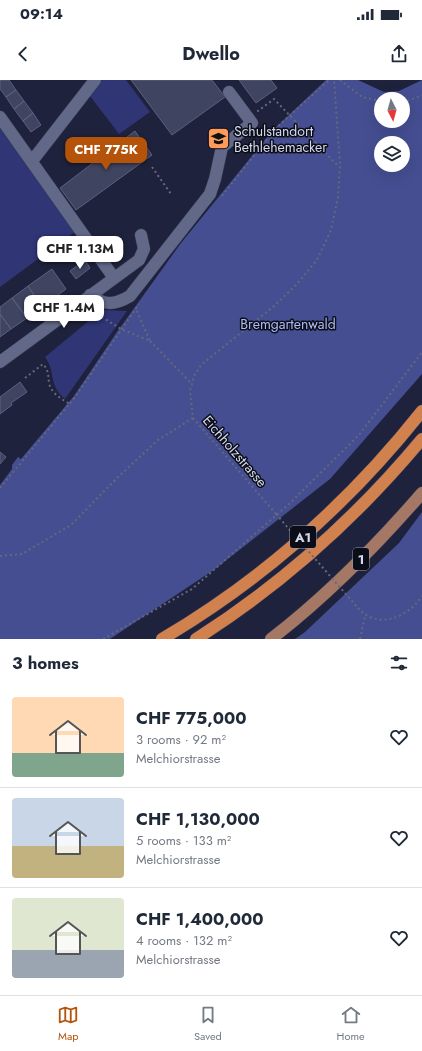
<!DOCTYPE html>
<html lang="en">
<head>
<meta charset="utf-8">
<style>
  :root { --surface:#fff; --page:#f2f2f3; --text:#1f2937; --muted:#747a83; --line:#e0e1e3; --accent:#b45309 }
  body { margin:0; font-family:Jost,sans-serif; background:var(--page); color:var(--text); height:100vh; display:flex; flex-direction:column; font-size:15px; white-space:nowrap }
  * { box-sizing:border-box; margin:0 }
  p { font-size:13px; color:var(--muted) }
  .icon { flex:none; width:22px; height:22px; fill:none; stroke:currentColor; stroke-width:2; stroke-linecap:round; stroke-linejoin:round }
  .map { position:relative; height:559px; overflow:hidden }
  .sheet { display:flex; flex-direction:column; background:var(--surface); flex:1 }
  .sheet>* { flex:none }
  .needle { width:26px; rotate:174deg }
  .buttons { position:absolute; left:374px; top:12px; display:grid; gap:8px }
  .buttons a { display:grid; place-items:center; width:36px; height:36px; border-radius:50%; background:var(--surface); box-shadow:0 4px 16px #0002; font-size:20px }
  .price { position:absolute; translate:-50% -34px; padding:0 9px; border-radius:8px; background:#fff; color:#222; font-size:13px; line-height:26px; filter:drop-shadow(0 1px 2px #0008) }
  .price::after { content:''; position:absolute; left:50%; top:24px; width:12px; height:9px; margin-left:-6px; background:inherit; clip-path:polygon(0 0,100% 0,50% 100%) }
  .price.active { background:var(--accent); color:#fff }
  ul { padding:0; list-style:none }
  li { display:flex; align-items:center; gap:12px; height:100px; padding:0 12px }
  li+li { border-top:1px solid var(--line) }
  li span { display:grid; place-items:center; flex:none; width:112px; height:80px; border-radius:4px; color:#555 }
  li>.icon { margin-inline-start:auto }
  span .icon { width:48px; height:48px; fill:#fffc; stroke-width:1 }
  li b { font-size:17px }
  h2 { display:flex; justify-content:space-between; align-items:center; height:48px; padding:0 12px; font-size:17px }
  .status { display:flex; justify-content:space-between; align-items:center; height:28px; padding:0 20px; background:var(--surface); direction:ltr }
  .status svg { height:11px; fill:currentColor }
  header { display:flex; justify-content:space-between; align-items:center; height:52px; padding:0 12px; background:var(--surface); font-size:18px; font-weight:700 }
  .dock { display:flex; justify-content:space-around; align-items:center; height:56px; border-top:1px solid var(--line); background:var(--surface); font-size:11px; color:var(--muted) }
  .dock a { display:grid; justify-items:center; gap:2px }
  .dock .active { color:var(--accent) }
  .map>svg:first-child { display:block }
  .green { fill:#2f3575 }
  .forest { fill:#454e91; fill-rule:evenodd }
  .building { fill:#3f4461; stroke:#5a607f }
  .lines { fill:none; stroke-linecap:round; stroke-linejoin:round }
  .minor-casing { stroke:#393c52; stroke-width:13 }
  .major-casing { stroke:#393c52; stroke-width:13 }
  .highway-casing { stroke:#393c52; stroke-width:13 }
  .path { stroke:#64687f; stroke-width:2; stroke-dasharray:2 3; stroke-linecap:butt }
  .minor { stroke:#626888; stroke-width:12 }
  .major { stroke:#a57765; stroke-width:12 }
  .highway { stroke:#d1814e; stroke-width:12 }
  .path-bridge { stroke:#64687f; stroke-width:2; stroke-dasharray:2 3; stroke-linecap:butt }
  .labels { text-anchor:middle; stroke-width:3; stroke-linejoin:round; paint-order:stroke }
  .shield { fill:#0b0d18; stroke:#989cac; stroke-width:1 }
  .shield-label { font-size:13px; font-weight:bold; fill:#d5d9eb }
  .poi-label { font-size:14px; fill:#d5d9eb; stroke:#0b0d18; text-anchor:start }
  .park-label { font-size:14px; fill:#afbbf5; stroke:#0b0d18 }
  .street-label { font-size:14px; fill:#d5d9eb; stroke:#0b0d18 }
</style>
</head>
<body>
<div class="status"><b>09:14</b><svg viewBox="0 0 49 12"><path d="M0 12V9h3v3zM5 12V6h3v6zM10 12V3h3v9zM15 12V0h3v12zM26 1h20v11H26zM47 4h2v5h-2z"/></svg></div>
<header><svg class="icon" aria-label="back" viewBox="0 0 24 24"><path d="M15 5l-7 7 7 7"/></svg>Dwello<svg class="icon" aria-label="share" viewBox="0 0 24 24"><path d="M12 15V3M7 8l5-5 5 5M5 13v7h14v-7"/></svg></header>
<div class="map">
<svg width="422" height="559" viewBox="0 0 422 559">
  <rect width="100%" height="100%" fill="#1e223c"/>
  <path class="green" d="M 102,0 L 126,0 L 150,32 L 119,54 L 90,16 Z
    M 0,47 L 76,151 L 0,207 Z
    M 102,230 L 127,231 L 65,319 C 48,305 56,291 45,277 Z"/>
  <path class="forest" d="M 326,0 L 358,0 L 384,12 L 399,11 L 422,0 L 422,294 L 330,399 L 215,489 L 110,559 L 0,559 L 0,405 L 12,389 L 12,385 L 18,377 L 21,379 L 74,316 L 117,252 L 181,163 L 274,49 ZM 381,19 L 403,19 L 403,41 L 381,41 ZM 381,63 L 403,63 L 403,85 L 381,85 Z
    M 422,432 L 422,559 L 295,559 L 305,552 L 399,463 Z"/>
  <path class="building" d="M 0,0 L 9,0 L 16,10 L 6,17 L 0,9 Z
    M 131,0 L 212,0 L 225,17 L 172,55 Z
    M 239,0 L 271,0 L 277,8 L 256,23 Z
    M 16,10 L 24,21 L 14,29 L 6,17 Z
    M 24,21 L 33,33 L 23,41 L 14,29 Z
    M 33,33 L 41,45 L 31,52 L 23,41 Z
    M 135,51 L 152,75 L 76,130 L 60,108 Z
    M 85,180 L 90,188 L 76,199 L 70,191 Z
    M 52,189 L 66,209 L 42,227 L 28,206 Z
    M 28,206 L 42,227 L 27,238 L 12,218 Z
    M 12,218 L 27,238 L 11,249 L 0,234 L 0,227 Z
    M 0,234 L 11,249 L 0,257 Z
    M 20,302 L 27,312 L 11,323 L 12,325 L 0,334 L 0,317 Z
    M 0,372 L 6,377 L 0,384 Z"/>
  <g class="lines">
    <defs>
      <path id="minor" d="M 0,37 L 114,198
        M 32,81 L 95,0
        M 90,215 C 105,226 115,225 130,216 L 210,114 L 215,99 L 222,67 L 252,43 L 229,12
        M 0,282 L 139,180 L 144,169 L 141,155"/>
      <path id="major" d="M 271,559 C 327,516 376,466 422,413"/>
      <path id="highway" d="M 162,559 C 262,500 350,422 422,331
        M 196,559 C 281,505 357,437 422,359"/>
    </defs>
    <use href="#minor" class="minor-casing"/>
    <use href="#major" class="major-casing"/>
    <use href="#highway" class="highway-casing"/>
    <path class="path" d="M 340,0 L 362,17 L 381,21
      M 403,23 L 422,15
      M 258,30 L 258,31 L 274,19 L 340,88
      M 152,87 L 171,114
      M 222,116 L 275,49 L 329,0
      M 89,229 L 121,249 L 150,261 L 136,229
      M 150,261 L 191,303
      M 25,298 L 43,284 C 49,291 48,295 49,303 C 51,313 61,319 70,324
      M 0,408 L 75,317 L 139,224
      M 276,434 L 193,338 L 190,311 L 194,296 L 201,285 L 274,226 L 296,205 L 317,180 L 331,150 L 338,117 L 340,84 L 334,0
      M 0,476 L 22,474 L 71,445 L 118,397 L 158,360 L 193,338
      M 358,528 C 377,550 408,538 422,516
      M 103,559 L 192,509 L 289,424 L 359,355 L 422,272
      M 360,559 L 365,536"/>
    <use href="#minor" class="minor"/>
    <use href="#major" class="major"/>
    <use href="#highway" class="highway"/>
    <path class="path-bridge" d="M 276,434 L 358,528"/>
  </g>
  <defs>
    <symbol id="school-square" viewBox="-11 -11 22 22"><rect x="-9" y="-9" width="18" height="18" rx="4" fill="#ff9b5a" stroke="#0b0d18"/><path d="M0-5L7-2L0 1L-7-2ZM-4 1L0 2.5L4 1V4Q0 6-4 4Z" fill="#111"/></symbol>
  </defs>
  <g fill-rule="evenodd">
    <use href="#school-square" x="206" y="46" width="25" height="25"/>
  </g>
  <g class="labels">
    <g class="shield">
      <rect x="290" y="446" width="26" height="22" rx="3"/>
      <rect x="353" y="468" width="16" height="22" rx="3"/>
    </g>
    <g class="shield-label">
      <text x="303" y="462">A1</text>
      <text x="361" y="484">1</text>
    </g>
    <g class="poi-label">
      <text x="234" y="56">Schulstandort<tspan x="234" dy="16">Bethlehemacker</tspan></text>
    </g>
    <g class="park-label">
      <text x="288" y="249">Bremgartenwald</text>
    </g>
    <g class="street-label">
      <text transform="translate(235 371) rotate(49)" y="5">Eichholzstrasse</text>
    </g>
  </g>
</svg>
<div class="buttons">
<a><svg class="needle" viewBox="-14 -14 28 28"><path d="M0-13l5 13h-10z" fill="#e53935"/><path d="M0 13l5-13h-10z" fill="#747a83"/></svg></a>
<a><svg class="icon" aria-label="layers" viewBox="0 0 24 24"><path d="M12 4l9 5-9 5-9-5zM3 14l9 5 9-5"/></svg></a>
</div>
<b class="price active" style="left:106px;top:91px">CHF 775K</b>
<b class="price" style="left:80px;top:190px">CHF 1.13M</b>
<b class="price" style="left:64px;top:249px">CHF 1.4M</b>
</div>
<section class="sheet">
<h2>3 homes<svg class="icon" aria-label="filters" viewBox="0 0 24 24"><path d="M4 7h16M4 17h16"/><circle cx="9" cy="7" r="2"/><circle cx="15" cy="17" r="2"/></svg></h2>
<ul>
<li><span style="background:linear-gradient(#ffd9b3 70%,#7fa58c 0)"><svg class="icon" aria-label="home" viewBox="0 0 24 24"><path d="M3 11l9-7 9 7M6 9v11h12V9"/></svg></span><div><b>CHF 775,000</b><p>3 rooms · 92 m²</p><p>Melchiorstrasse</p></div><svg class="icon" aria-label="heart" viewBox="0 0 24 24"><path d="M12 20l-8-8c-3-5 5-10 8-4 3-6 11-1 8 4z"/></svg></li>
<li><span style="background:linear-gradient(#c9d6e8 60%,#c2b280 0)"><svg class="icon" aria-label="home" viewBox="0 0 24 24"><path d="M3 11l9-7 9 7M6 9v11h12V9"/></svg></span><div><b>CHF 1,130,000</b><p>5 rooms · 133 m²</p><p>Melchiorstrasse</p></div><svg class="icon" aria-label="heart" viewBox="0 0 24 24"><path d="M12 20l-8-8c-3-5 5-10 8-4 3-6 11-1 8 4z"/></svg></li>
<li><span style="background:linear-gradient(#dfe7d0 65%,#9aa5b1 0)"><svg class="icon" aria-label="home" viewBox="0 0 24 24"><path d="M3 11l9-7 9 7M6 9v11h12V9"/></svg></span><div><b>CHF 1,400,000</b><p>4 rooms · 132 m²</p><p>Melchiorstrasse</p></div><svg class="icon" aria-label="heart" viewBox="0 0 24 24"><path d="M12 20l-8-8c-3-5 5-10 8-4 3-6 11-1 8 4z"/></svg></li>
</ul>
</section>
<nav class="dock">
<a class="active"><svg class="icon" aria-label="map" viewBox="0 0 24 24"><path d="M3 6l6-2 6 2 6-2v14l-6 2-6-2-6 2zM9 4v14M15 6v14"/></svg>Map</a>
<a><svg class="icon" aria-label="saved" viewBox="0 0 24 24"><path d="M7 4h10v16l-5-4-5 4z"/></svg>Saved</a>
<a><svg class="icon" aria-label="home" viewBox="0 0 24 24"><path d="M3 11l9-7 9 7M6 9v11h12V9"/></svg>Home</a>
</nav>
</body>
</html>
